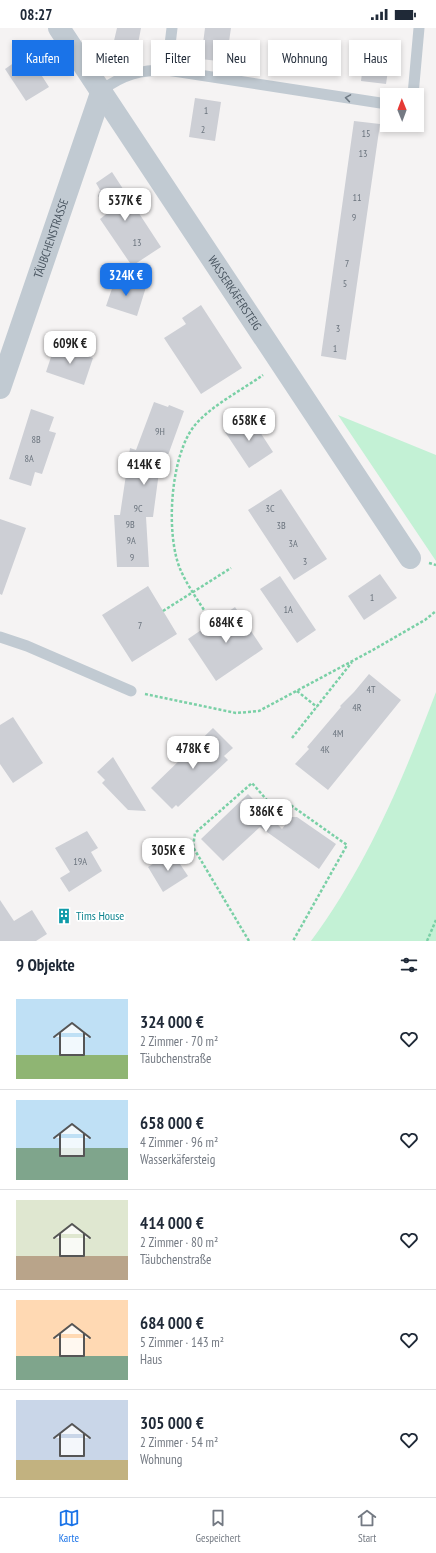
<!DOCTYPE html>
<html lang="de">
<head>
<meta charset="utf-8">
<style>
  :root { --surface:#fff; --page:#f6f6f7; --text:#1f2937; --muted:#747a83; --line:#e0e1e3; --accent:#1a73e8 }
  body { margin:0; font-family:"PT Sans Narrow",sans-serif; background:var(--page); color:var(--text); height:100vh; display:flex; flex-direction:column; font-size:15px; white-space:nowrap }
  * { box-sizing:border-box; margin:0 }
  p { font-size:13px; color:var(--muted) }
  .icon { flex:none; width:22px; height:22px; fill:none; stroke:currentColor; stroke-width:2; stroke-linecap:round; stroke-linejoin:round }
  .map { position:relative; height:913px; overflow:hidden }
  .sheet { display:flex; flex-direction:column; background:var(--surface); flex:1 }
  .sheet>* { flex:none }
  .guide { position:absolute; left:12px; top:12px; width:412px; height:36px; display:flex; gap:8px }
  .needle { width:26px; rotate:359deg }
  .controls { position:absolute; left:380px; top:60px; display:grid; gap:8px }
  .controls a { display:grid; place-items:center; width:44px; height:44px; border-radius:0px; background:var(--surface); box-shadow:0 2px 6px #0003; font-size:20px }
  .price { position:absolute; translate:-50% -34px; padding:0 9px; border-radius:8px; background:#fff; color:#222; font-size:13px; line-height:26px; filter:drop-shadow(0 1px 2px #0008) }
  .price::after { content:''; position:absolute; left:50%; top:24px; width:12px; height:9px; margin-left:-6px; background:inherit; clip-path:polygon(0 0,100% 0,50% 100%) }
  .price.active { background:var(--accent); color:#fff }
  ul { padding:0; list-style:none }
  li { display:flex; align-items:center; gap:12px; height:100px; padding:0 16px }
  li+li { border-top:1px solid var(--line) }
  li span { display:grid; place-items:center; flex:none; width:112px; height:80px; border-radius:0px; color:#555 }
  li>.icon { margin-inline-start:auto }
  span .icon { width:48px; height:48px; fill:#fffc; stroke-width:1 }
  li b { font-size:17px }
  h2 { display:flex; justify-content:space-between; align-items:center; height:48px; padding:0 16px; font-size:17px }
  .pill { padding:0 14px; border-radius:0px; background:var(--surface); box-shadow:0 2px 6px #0003; font-size:14px; line-height:36px }
  .pill.active { background:var(--accent); color:#fff }
  .status { display:flex; justify-content:space-between; align-items:center; height:28px; padding:0 20px; background:var(--surface); direction:ltr }
  .status svg { height:11px; fill:currentColor }
  .menu { display:flex; justify-content:space-around; align-items:center; height:56px; border-top:1px solid var(--line); background:var(--surface); font-size:11px; color:var(--muted) }
  .menu a { display:grid; justify-items:center; gap:2px }
  .menu .active { color:var(--accent) }
  .map>svg:first-child { display:block }
  .green { fill:#c3f1d5 }
  .building { fill:#cdcfd5 }
  .lines { fill:none; stroke-linecap:round; stroke-linejoin:round }
  .path { stroke:#7ad0a6; stroke-width:2.5; stroke-dasharray:3 2; stroke-linecap:butt }
  .service { stroke:#c1cad2; stroke-width:11 }
  .minor { stroke:#c1cad2; stroke-width:22 }
  .oneway { stroke:#6e7983 }
  .labels { text-anchor:middle; stroke-width:3.5; stroke-linejoin:round; paint-order:stroke }
  .number-label { font-size:10px; fill:#6b747e }
  .street-label { font-size:12px; fill:#4a5661; stroke:#fff }
  .culture-label { font-size:12px; fill:#0d838f; stroke:#fff; text-anchor:start }
</style>
</head>
<body>
<div class="status"><b>08:27</b><svg viewBox="0 0 49 12"><path d="M0 12V9h3v3zM5 12V6h3v6zM10 12V3h3v9zM15 12V0h3v12zM26 1h20v11H26zM47 4h2v5h-2z"/></svg></div>
<div class="map">
<svg width="436" height="913" viewBox="0 0 436 913">
  <rect width="100%" height="100%" fill="#f5f3f3"/>
  <path class="green" d="M 338,387 L 436,427 L 436,533 Z
    M 436,664 L 436,913 L 311,913 C 367,838 403,751 436,664 Z"/>
  <path class="building" d="M 117,0 L 141,0 L 137,21 L 113,17 Z
    M 205,0 L 231,0 L 226,34 L 201,31 Z
    M 366,13 L 392,16 L 386,56 L 361,53 Z
    M 28,25 L 41,44 L 40,45 L 49,59 L 26,73 L 5,41 Z
    M 195,70 L 221,74 L 215,113 L 189,109 Z
    M 354,93 L 380,96 L 346,332 L 321,328 Z
    M 112,144 L 161,219 L 132,238 L 100,191 L 109,184 L 98,168 L 100,162 L 96,155 Z
    M 116,249 L 146,259 L 137,288 L 106,278 Z
    M 201,277 L 242,340 L 201,366 L 164,310 L 186,296 L 182,290 Z
    M 55,317 L 93,330 L 84,357 L 46,344 Z
    M 154,374 L 168,379 L 169,377 L 184,383 L 167,430 L 161,429 L 153,489 L 146,489 L 149,539 L 117,539 L 114,487 L 120,487 L 130,420 L 136,422 Z
    M 31,381 L 54,389 L 49,403 L 56,405 L 42,446 L 35,444 L 31,458 L 9,451 Z
    M 249,387 L 273,424 L 249,440 L 225,404 Z
    M 281,461 L 327,531 L 294,552 L 248,482 Z
    M 0,491 L 26,500 L 2,567 L 0,566 Z
    M 380,546 L 397,570 L 364,592 L 348,568 Z
    M 280,548 L 316,602 L 297,615 L 260,561 Z
    M 148,558 L 177,606 L 132,634 L 102,587 Z
    M 235,579 L 263,621 L 216,653 L 188,611 Z
    M 369,646 L 401,672 L 328,762 L 295,736 L 309,721 L 307,719 L 341,679 L 340,678 L 354,664 Z
    M 13,689 L 43,735 L 13,755 L 0,736 L 0,697 Z
    M 213,700 L 233,720 L 224,728 L 228,732 L 178,779 L 176,777 L 172,781 L 151,760 Z
    M 113,729 L 146,783 L 128,782 L 102,755 L 105,752 L 97,744 Z
    M 248,766 L 282,801 L 291,789 L 297,789 L 336,816 L 319,841 L 260,799 L 223,833 L 201,811 Z
    M 87,803 L 98,820 L 91,824 L 102,843 L 69,864 L 60,850 L 70,844 L 55,820 Z
    M 172,824 L 188,848 L 163,864 L 148,839 Z
    M 0,872 L 14,893 L 32,882 L 47,906 L 36,913 L 0,913 Z"/>
  <g class="lines">
    <path class="path" d="M 429,535 L 436,537
      M 163,583 L 231,540
      M 209,590 C 200,575 188,559 181,543 C 165,508 170,427 195,397 C 212,377 242,362 263,347
      M 297,663 L 317,679
      M 145,666 L 236,685 L 259,683 L 371,623 L 425,592 L 436,583
      M 292,710 L 352,634
      M 249,913 L 193,819 L 195,805 L 252,755 L 281,788 L 289,776 L 347,817 L 293,913
      M 427,913 L 436,892"/>
    <path class="service" d="M 167,42 L 172,0
      M 102,62 C 124,46 140,42 167,42 L 387,76
      M 413,67 L 419,0
      M 0,609 L 27,618 L 131,663"/>
    <g class="minor">
      <path id="s1" d="M 59,0 L 410,530"/>
      <path id="s2" d="M 0,360 L 102,62"/>
    </g>
  </g>
  <defs><path id="oneway-chevron" d="M-2-3.5L2.5 0L-2 3.5" fill="none" stroke-width="1.6" stroke-linecap="round" stroke-linejoin="round"/></defs>
  <use class="oneway" href="#oneway-chevron" transform="translate(348 70) rotate(-171)"/>
  <defs>
    <symbol id="building-bare" viewBox="-9 -9 18 18"><path d="M-4-6H4V6H1V3H-1V6H-4ZM-2.5-4.3h1.7v1.8h-1.7ZM.8-4.3h1.7v1.8H.8ZM-2.5-1h1.7V.8h-1.7ZM.8-1h1.7V.8H.8Z" fill="#0f9aa8" stroke="#fff" stroke-width="2.5" paint-order="stroke"/></symbol>
  </defs>
  <g fill-rule="evenodd">
    <use href="#building-bare" x="53" y="877" width="22" height="22"/>
  </g>
  <g class="labels">
    <g class="number-label">
      <text x="206" y="86">1</text>
      <text x="203" y="105">2</text>
      <text x="366" y="109">15</text>
      <text x="363" y="129">13</text>
      <text x="357" y="173">11</text>
      <text x="354" y="193">9</text>
      <text x="137" y="218">13</text>
      <text x="347" y="239">7</text>
      <text x="345" y="259">5</text>
      <text x="338" y="304">3</text>
      <text x="335" y="324">1</text>
      <text x="160" y="407">9H</text>
      <text x="36" y="415">8B</text>
      <text x="29" y="434">8A</text>
      <text x="138" y="484">9C</text>
      <text x="270" y="484">3C</text>
      <text x="130" y="500">9B</text>
      <text x="281" y="501">3B</text>
      <text x="131" y="516">9A</text>
      <text x="293" y="519">3A</text>
      <text x="132" y="533">9</text>
      <text x="305" y="537">3</text>
      <text x="372" y="573">1</text>
      <text x="288" y="585">1A</text>
      <text x="140" y="601">7</text>
      <text x="371" y="665">4T</text>
      <text x="357" y="683">4R</text>
      <text x="338" y="709">4M</text>
      <text x="325" y="725">4K</text>
      <text x="80" y="837">19A</text>
    </g>
    <g class="street-label">
      <text dy="4" stroke="none"><textPath href="#s2" startOffset="158">TÄUBCHENSTRASSE</textPath></text>
      <text dy="4" stroke="none"><textPath href="#s1" startOffset="318">WASSERKÄFERSTEIG</textPath></text>
    </g>
    <g class="culture-label">
      <text x="76" y="892">Tims House</text>
    </g>
  </g>
</svg>
<div class="controls">
<a><svg class="needle" viewBox="-14 -14 28 28"><path d="M0-13l5 13h-10z" fill="#e53935"/><path d="M0 13l5-13h-10z" fill="#747a83"/></svg></a>
</div>
<b class="price" style="left:125px;top:194px">537K €</b>
<b class="price active" style="left:126px;top:269px">324K €</b>
<b class="price" style="left:70px;top:337px">609K €</b>
<b class="price" style="left:249px;top:414px">658K €</b>
<b class="price" style="left:144px;top:458px">414K €</b>
<b class="price" style="left:226px;top:616px">684K €</b>
<b class="price" style="left:193px;top:742px">478K €</b>
<b class="price" style="left:266px;top:805px">386K €</b>
<b class="price" style="left:168px;top:844px">305K €</b>
<div class="guide">
<a class="pill active">Kaufen</a>
<a class="pill">Mieten</a>
<a class="pill">Filter</a>
<a class="pill">Neu</a>
<a class="pill">Wohnung</a>
<a class="pill">Haus</a>
</div>
</div>
<section class="sheet">
<h2>9 Objekte<svg class="icon" aria-label="filters" viewBox="0 0 24 24"><path d="M4 7h16M4 17h16"/><circle cx="9" cy="7" r="2"/><circle cx="15" cy="17" r="2"/></svg></h2>
<ul>
<li><span style="background:linear-gradient(#bfe0f5 70%,#8fb573 0)"><svg class="icon" aria-label="home" viewBox="0 0 24 24"><path d="M3 11l9-7 9 7M6 9v11h12V9"/></svg></span><div><b>324 000 €</b><p>2 Zimmer · 70 m²</p><p>Täubchenstraße</p></div><svg class="icon" aria-label="heart" viewBox="0 0 24 24"><path d="M12 20l-8-8c-3-5 5-10 8-4 3-6 11-1 8 4z"/></svg></li>
<li><span style="background:linear-gradient(#bfe0f5 60%,#7fa58c 0)"><svg class="icon" aria-label="home" viewBox="0 0 24 24"><path d="M3 11l9-7 9 7M6 9v11h12V9"/></svg></span><div><b>658 000 €</b><p>4 Zimmer · 96 m²</p><p>Wasserkäfersteig</p></div><svg class="icon" aria-label="heart" viewBox="0 0 24 24"><path d="M12 20l-8-8c-3-5 5-10 8-4 3-6 11-1 8 4z"/></svg></li>
<li><span style="background:linear-gradient(#dfe7d0 70%,#b9a48a 0)"><svg class="icon" aria-label="home" viewBox="0 0 24 24"><path d="M3 11l9-7 9 7M6 9v11h12V9"/></svg></span><div><b>414 000 €</b><p>2 Zimmer · 80 m²</p><p>Täubchenstraße</p></div><svg class="icon" aria-label="heart" viewBox="0 0 24 24"><path d="M12 20l-8-8c-3-5 5-10 8-4 3-6 11-1 8 4z"/></svg></li>
<li><span style="background:linear-gradient(#ffd9b3 70%,#7fa58c 0)"><svg class="icon" aria-label="home" viewBox="0 0 24 24"><path d="M3 11l9-7 9 7M6 9v11h12V9"/></svg></span><div><b>684 000 €</b><p>5 Zimmer · 143 m²</p><p>Haus</p></div><svg class="icon" aria-label="heart" viewBox="0 0 24 24"><path d="M12 20l-8-8c-3-5 5-10 8-4 3-6 11-1 8 4z"/></svg></li>
<li><span style="background:linear-gradient(#c9d6e8 75%,#c2b280 0)"><svg class="icon" aria-label="home" viewBox="0 0 24 24"><path d="M3 11l9-7 9 7M6 9v11h12V9"/></svg></span><div><b>305 000 €</b><p>2 Zimmer · 54 m²</p><p>Wohnung</p></div><svg class="icon" aria-label="heart" viewBox="0 0 24 24"><path d="M12 20l-8-8c-3-5 5-10 8-4 3-6 11-1 8 4z"/></svg></li>
</ul>
</section>
<nav class="menu">
<a class="active"><svg class="icon" aria-label="map" viewBox="0 0 24 24"><path d="M3 6l6-2 6 2 6-2v14l-6 2-6-2-6 2zM9 4v14M15 6v14"/></svg>Karte</a>
<a><svg class="icon" aria-label="saved" viewBox="0 0 24 24"><path d="M7 4h10v16l-5-4-5 4z"/></svg>Gespeichert</a>
<a><svg class="icon" aria-label="home" viewBox="0 0 24 24"><path d="M3 11l9-7 9 7M6 9v11h12V9"/></svg>Start</a>
</nav>
</body>
</html>
